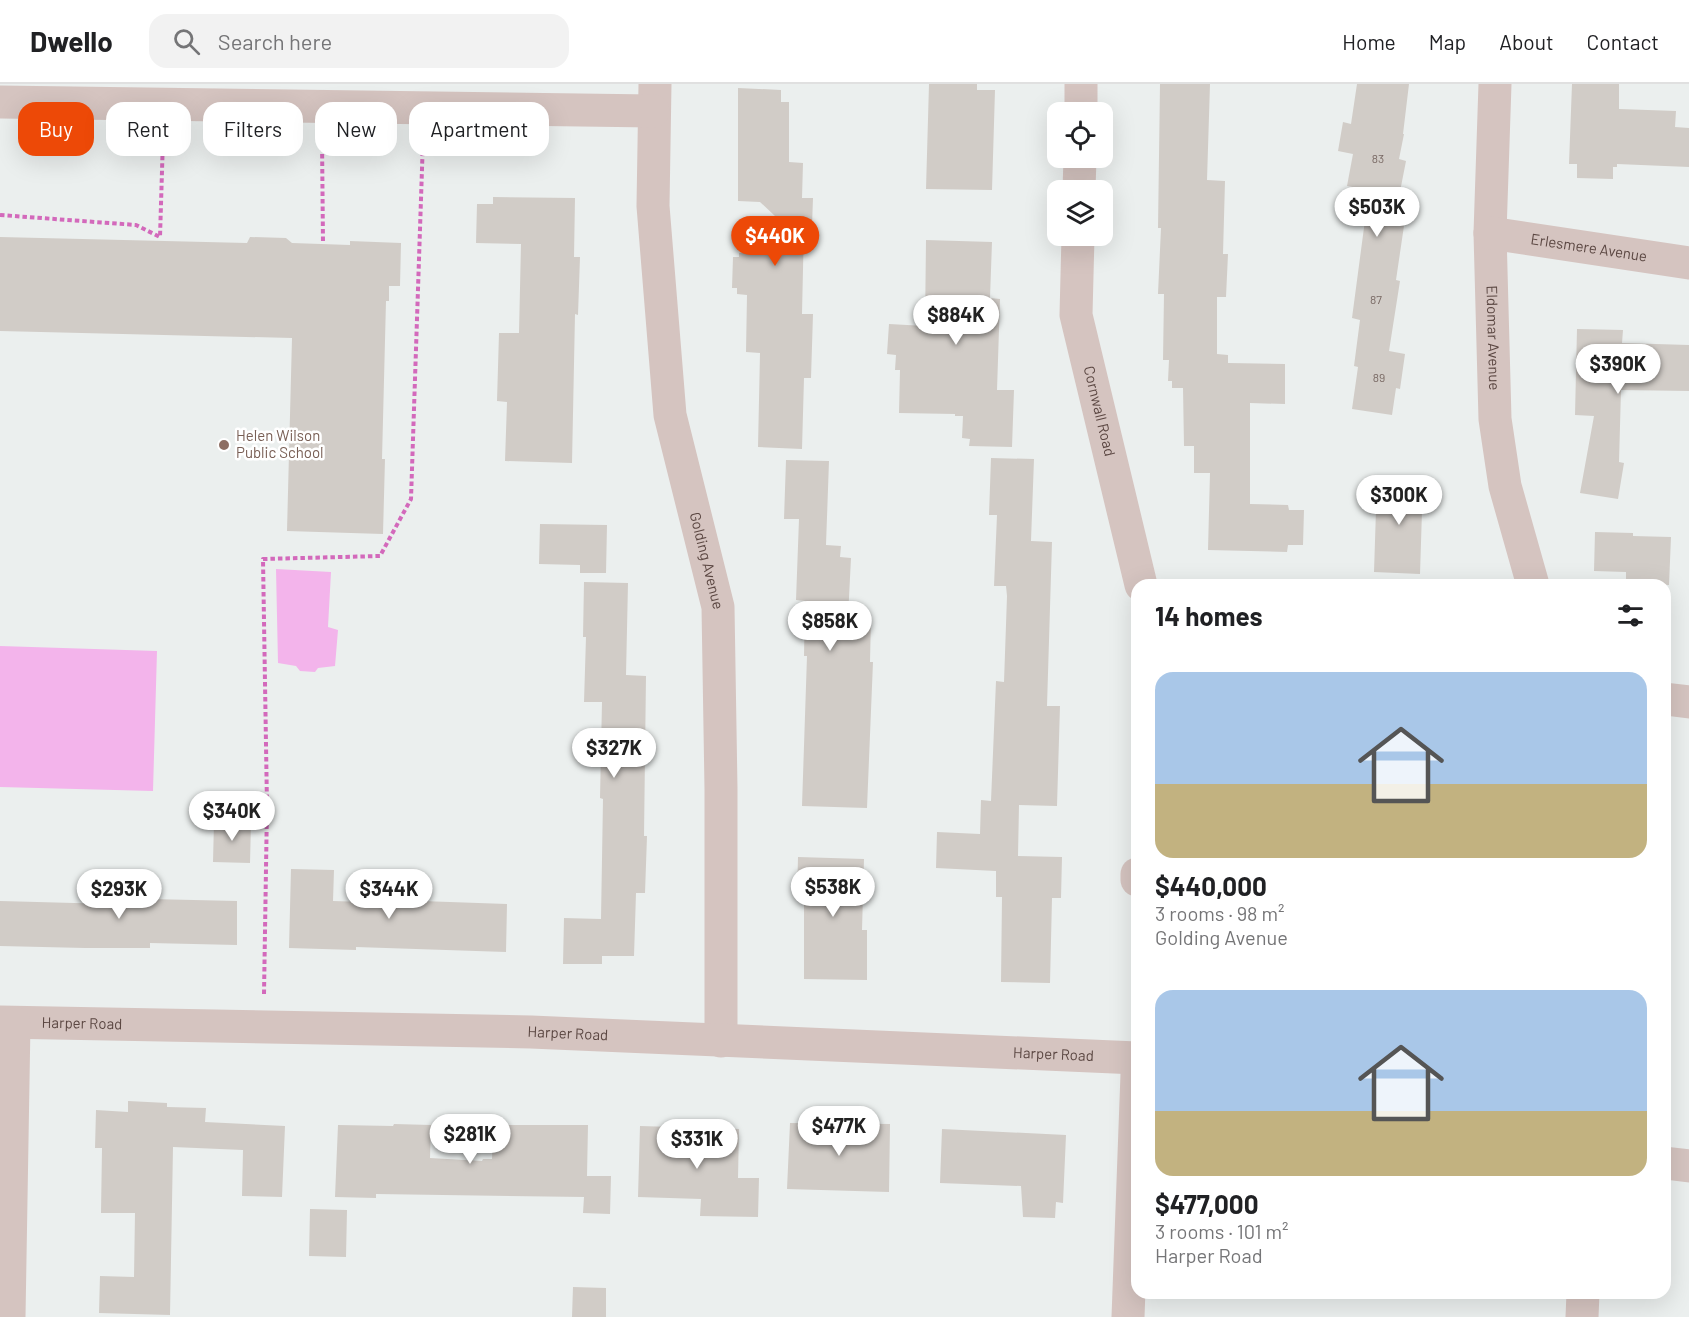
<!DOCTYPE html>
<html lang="en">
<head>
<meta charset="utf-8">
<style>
  :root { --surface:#fff; --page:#f2f2f2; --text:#202124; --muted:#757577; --line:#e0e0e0; --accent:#ed4907 }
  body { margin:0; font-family:Barlow,sans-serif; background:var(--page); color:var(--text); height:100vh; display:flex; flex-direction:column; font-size:22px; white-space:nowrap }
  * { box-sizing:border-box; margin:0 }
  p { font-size:20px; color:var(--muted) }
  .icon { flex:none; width:33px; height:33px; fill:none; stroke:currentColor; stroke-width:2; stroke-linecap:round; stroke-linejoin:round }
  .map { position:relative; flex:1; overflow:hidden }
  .sheet { position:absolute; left:1131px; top:495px; width:540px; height:720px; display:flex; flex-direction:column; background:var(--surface); border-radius:18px; box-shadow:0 6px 24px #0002 }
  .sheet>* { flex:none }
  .guide { position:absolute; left:18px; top:18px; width:570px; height:54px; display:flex; gap:12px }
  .fabs { position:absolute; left:1047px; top:18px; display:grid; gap:12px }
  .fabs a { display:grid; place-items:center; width:66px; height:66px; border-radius:12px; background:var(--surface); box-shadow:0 6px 24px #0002; font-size:30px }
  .price { position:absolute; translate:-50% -51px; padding:0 14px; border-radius:21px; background:#fff; color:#222; font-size:20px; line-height:39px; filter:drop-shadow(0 2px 3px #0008) }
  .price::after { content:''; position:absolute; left:50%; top:36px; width:18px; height:14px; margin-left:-9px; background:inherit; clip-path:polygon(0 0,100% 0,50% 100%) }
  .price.selected { background:var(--accent); color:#fff }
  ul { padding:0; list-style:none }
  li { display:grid; align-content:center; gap:12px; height:318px; padding:0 24px }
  li span { display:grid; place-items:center; height:186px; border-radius:18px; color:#555 }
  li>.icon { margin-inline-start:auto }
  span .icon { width:108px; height:108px; fill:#fffc; stroke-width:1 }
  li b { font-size:26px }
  h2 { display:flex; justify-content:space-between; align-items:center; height:72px; padding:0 24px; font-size:26px }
  .tag { padding:0 21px; border-radius:18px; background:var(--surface); box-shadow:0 6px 24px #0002; font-size:21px; line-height:54px }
  .tag.selected { background:var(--accent); color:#fff }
  header { display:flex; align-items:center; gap:36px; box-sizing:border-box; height:84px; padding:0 30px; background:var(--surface); border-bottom:2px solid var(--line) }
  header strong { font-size:28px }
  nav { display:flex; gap:33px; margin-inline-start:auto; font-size:21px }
  .search { width:420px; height:54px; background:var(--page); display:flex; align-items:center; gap:15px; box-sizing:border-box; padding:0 21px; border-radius:18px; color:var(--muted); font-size:22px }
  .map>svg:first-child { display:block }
  .green { fill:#f3b4eb }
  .building { fill:#d1ccc7 }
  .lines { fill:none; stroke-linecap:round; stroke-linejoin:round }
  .path { stroke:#d369bb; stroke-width:4; stroke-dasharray:4.5 3; stroke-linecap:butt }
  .minor { stroke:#d5c4c0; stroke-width:33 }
  .education-dot { fill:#8d6e63; stroke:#fff; stroke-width:2 }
  .labels { text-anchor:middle; stroke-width:5; stroke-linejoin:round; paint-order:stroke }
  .number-label { font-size:12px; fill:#786863 }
  .street-label { font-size:15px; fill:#5b4742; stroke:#fff }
  .education-label { font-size:15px; fill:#785e54; stroke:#fff; text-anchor:start }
</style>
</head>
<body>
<header>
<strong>Dwello</strong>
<div class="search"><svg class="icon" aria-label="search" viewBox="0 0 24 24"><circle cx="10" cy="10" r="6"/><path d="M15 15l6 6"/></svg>Search here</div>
<nav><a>Home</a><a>Map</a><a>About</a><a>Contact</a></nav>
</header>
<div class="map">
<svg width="1689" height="1233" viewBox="0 0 1689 1233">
  <rect width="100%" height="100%" fill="#ebefee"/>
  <path class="green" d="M 276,485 L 331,488 L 328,543 L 338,546 L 335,582 L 318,584 L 315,588 L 300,587 L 296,582 L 278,579 Z
    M 0,562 L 157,567 L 153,707 L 0,703 Z"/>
  <path class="building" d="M 929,0 L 977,0 L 977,6 L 995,6 L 992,106 L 926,105 Z
    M 1160,0 L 1210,0 L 1207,96 L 1225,97 L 1223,170 L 1228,170 L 1226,213 L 1217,213 L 1217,270 L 1228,271 L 1228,279 L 1285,280 L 1285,320 L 1250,319 L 1250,420 L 1288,421 L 1289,426 L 1304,426 L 1303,461 L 1288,461 L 1287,468 L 1208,466 L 1210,389 L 1194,389 L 1194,362 L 1184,362 L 1183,304 L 1172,304 L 1172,297 L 1168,297 L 1169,276 L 1163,276 L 1164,210 L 1158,210 L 1161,144 L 1158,144 Z
    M 1357,0 L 1409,0 L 1403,50 L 1404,50 L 1399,75 L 1406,77 L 1395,133 L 1405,135 L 1396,196 L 1400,197 L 1389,267 L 1405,270 L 1400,305 L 1396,304 L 1392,331 L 1352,325 L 1358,283 L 1354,282 L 1360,236 L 1352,234 L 1369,106 L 1347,102 L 1353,70 L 1338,67 L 1343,38 L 1351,40 Z
    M 1572,0 L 1619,0 L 1619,25 L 1676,27 L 1675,43 L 1689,44 L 1689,83 L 1617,80 L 1617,83 L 1613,83 L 1613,95 L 1577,94 L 1577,80 L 1569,80 Z
    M 738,4 L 781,6 L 781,18 L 789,18 L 789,78 L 803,79 L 802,114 L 813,114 L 812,142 L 804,141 L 802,230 L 813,230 L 811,294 L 804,294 L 802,365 L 758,363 L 760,269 L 746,268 L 747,211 L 737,210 L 737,204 L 732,204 L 733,173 L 739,173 L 739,169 L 773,169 L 775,132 L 760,118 L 738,117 Z
    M 493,113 L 575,114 L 574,173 L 580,173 L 578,231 L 575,230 L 572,379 L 505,377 L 507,318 L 497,317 L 499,249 L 519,249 L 521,160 L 476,159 L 477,120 L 493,120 Z
    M 0,153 L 247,159 L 250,153 L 286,154 L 292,159 L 350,161 L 350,157 L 401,159 L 400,202 L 389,202 L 389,217 L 386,217 L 382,375 L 385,375 L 383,450 L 287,447 L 292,254 L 0,247 Z
    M 926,156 L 992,158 L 990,214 L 1000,215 L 997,306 L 1014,306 L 1012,363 L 969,362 L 970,355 L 962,354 L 963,332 L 955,332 L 955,330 L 899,329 L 900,286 L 895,286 L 896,271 L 887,270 L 889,240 L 925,242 Z
    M 1577,245 L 1623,246 L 1622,259 L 1689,261 L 1689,307 L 1621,306 L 1619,378 L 1624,379 L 1618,415 L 1580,409 L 1594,332 L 1575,331 Z
    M 991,374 L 1034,375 L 1031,457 L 1052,458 L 1047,622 L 1060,622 L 1057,722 L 1019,721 L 1018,772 L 1062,773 L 1061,814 L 1052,814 L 1050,899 L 1001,898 L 1002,813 L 996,813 L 996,787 L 936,784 L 937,748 L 980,750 L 981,716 L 991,717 L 996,597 L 1004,598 L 1007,512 L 1006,502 L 994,502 L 997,431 L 989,431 Z
    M 786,376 L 829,377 L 826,461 L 841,462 L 840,473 L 851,474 L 848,533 L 871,533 L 870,578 L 873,578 L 867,724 L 802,722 L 807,572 L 804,572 L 805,517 L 796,516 L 799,435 L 784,435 Z
    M 1377,395 L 1423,396 L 1420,490 L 1374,488 Z
    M 540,440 L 607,441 L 606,489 L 580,489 L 580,481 L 539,480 Z
    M 1595,448 L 1633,449 L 1633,452 L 1671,453 L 1669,501 L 1626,501 L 1626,488 L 1594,487 Z
    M 584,498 L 628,499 L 626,591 L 646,592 L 644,752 L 647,752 L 645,809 L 636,809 L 634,872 L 602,872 L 602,880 L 563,880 L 564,834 L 601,835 L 603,715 L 600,714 L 602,618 L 584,618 L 586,553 L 583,553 Z
    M 214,738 L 251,738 L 250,779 L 213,778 Z
    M 798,773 L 864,775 L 862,846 L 867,846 L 867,896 L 804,895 L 804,815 L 797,814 Z
    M 291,785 L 334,786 L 333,817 L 395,819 L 396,798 L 422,799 L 421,817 L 507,820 L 506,868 L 356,863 L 356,866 L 289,864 Z
    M 111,790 L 151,790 L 150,815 L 237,817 L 237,861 L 150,859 L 150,864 L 85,864 L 0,862 L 0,817 L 111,820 Z
    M 128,1017 L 167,1019 L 167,1023 L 206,1024 L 205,1038 L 285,1042 L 282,1113 L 242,1112 L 243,1066 L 173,1063 L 170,1231 L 99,1229 L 100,1192 L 134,1193 L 135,1129 L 101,1129 L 102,1064 L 95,1064 L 96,1026 L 128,1028 Z
    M 790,1039 L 890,1040 L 889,1108 L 787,1105 Z
    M 394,1040 L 431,1041 L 430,1074 L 482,1077 L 483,1075 L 492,1075 L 493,1041 L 588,1041 L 587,1092 L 611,1092 L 610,1130 L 583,1129 L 584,1113 L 376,1110 L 376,1114 L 335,1113 L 338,1041 L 393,1042 Z
    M 640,1042 L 739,1045 L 738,1094 L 759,1094 L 758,1133 L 700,1132 L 701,1115 L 638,1113 Z
    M 942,1045 L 1066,1051 L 1063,1119 L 1056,1118 L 1055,1134 L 1023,1133 L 1021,1102 L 940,1099 Z
    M 310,1125 L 347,1126 L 346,1173 L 309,1172 Z
    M 573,1203 L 606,1204 L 606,1233 L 572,1233 Z"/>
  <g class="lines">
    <path class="path" d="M 322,55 L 323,159
      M 0,131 L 136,141 L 160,153 L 163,54
      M 264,910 L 267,722 L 263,475 L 380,472 L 411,415 L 423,55"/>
    <g class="minor">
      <path id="s1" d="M 655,0 L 653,122 L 670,331 L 718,523 L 721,705 L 721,957"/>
      <path id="s2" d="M 1495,0 L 1490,149 L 1495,335 L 1505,402 L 1533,501"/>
      <path d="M 0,18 L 653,27"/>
      <path d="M 1081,28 L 1081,0"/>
      <path d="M 1079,106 L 1080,74"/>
      <path id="s3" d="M 1490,149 L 1689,179"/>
      <path id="s4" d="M 1078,152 L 1076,231 L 1141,501"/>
      <path d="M 1665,615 L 1689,618"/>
      <path d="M 1137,790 L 1137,796"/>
      <path id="s5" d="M 0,938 L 531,948 L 1137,974"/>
      <path d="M 1665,1079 L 1689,1082"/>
      <path d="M 9,1233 L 14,939"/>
      <path d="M 1128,1233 L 1137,990"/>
      <path d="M 1582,1233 L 1583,1209"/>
    </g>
  </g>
  <circle class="education-dot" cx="224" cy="361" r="6"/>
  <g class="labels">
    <g class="number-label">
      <text x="1378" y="79">83</text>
      <text x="1376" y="220">87</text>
      <text x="1379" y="298">89</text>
    </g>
    <g class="street-label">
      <text dy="5" stroke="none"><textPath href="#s3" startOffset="100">Erlesmere Avenue</textPath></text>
      <text dy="5" stroke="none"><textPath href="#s2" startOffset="254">Eldomar Avenue</textPath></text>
      <text dy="5" stroke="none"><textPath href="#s4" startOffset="178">Cornwall Road</textPath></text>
      <text dy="5" stroke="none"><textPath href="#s1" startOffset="482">Golding Avenue</textPath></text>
      <text dy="5" stroke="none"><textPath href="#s5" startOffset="82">Harper Road</textPath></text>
      <text dy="5" stroke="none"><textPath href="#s5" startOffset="568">Harper Road</textPath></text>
      <text dy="5" stroke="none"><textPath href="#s5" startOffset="1054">Harper Road</textPath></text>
    </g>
    <g class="education-label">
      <text x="236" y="357">Helen Wilson<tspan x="236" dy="17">Public School</tspan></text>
    </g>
  </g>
</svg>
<div class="fabs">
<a><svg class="icon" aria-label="locate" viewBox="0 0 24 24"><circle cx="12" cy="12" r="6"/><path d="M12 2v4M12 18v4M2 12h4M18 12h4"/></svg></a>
<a><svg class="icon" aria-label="layers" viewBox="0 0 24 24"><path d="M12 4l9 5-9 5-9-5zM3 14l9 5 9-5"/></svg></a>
</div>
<b class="price" style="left:1377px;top:154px">$503K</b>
<b class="price selected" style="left:775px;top:183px">$440K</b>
<b class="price" style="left:956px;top:262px">$884K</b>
<b class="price" style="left:1618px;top:311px">$390K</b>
<b class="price" style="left:1399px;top:442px">$300K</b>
<b class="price" style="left:830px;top:568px">$858K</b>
<b class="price" style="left:614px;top:695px">$327K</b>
<b class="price" style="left:232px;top:758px">$340K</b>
<b class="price" style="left:833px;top:834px">$538K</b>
<b class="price" style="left:119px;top:836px">$293K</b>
<b class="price" style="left:389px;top:836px">$344K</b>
<b class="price" style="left:839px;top:1073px">$477K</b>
<b class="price" style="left:470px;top:1081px">$281K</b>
<b class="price" style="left:697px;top:1086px">$331K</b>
<div class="guide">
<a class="tag selected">Buy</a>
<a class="tag">Rent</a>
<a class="tag">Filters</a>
<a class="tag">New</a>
<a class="tag">Apartment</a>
</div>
<section class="sheet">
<h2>14 homes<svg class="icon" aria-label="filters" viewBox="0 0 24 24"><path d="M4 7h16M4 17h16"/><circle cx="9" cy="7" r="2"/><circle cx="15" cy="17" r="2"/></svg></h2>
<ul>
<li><span style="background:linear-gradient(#a9c7e8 60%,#c2b280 0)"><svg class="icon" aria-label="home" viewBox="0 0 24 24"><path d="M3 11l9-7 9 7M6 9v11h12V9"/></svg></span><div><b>$440,000</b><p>3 rooms · 98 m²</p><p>Golding Avenue</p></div></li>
<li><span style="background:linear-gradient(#a9c7e8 65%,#c2b280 0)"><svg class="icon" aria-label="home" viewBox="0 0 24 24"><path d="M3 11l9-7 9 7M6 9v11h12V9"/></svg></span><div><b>$477,000</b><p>3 rooms · 101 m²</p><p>Harper Road</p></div></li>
</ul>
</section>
</div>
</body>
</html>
